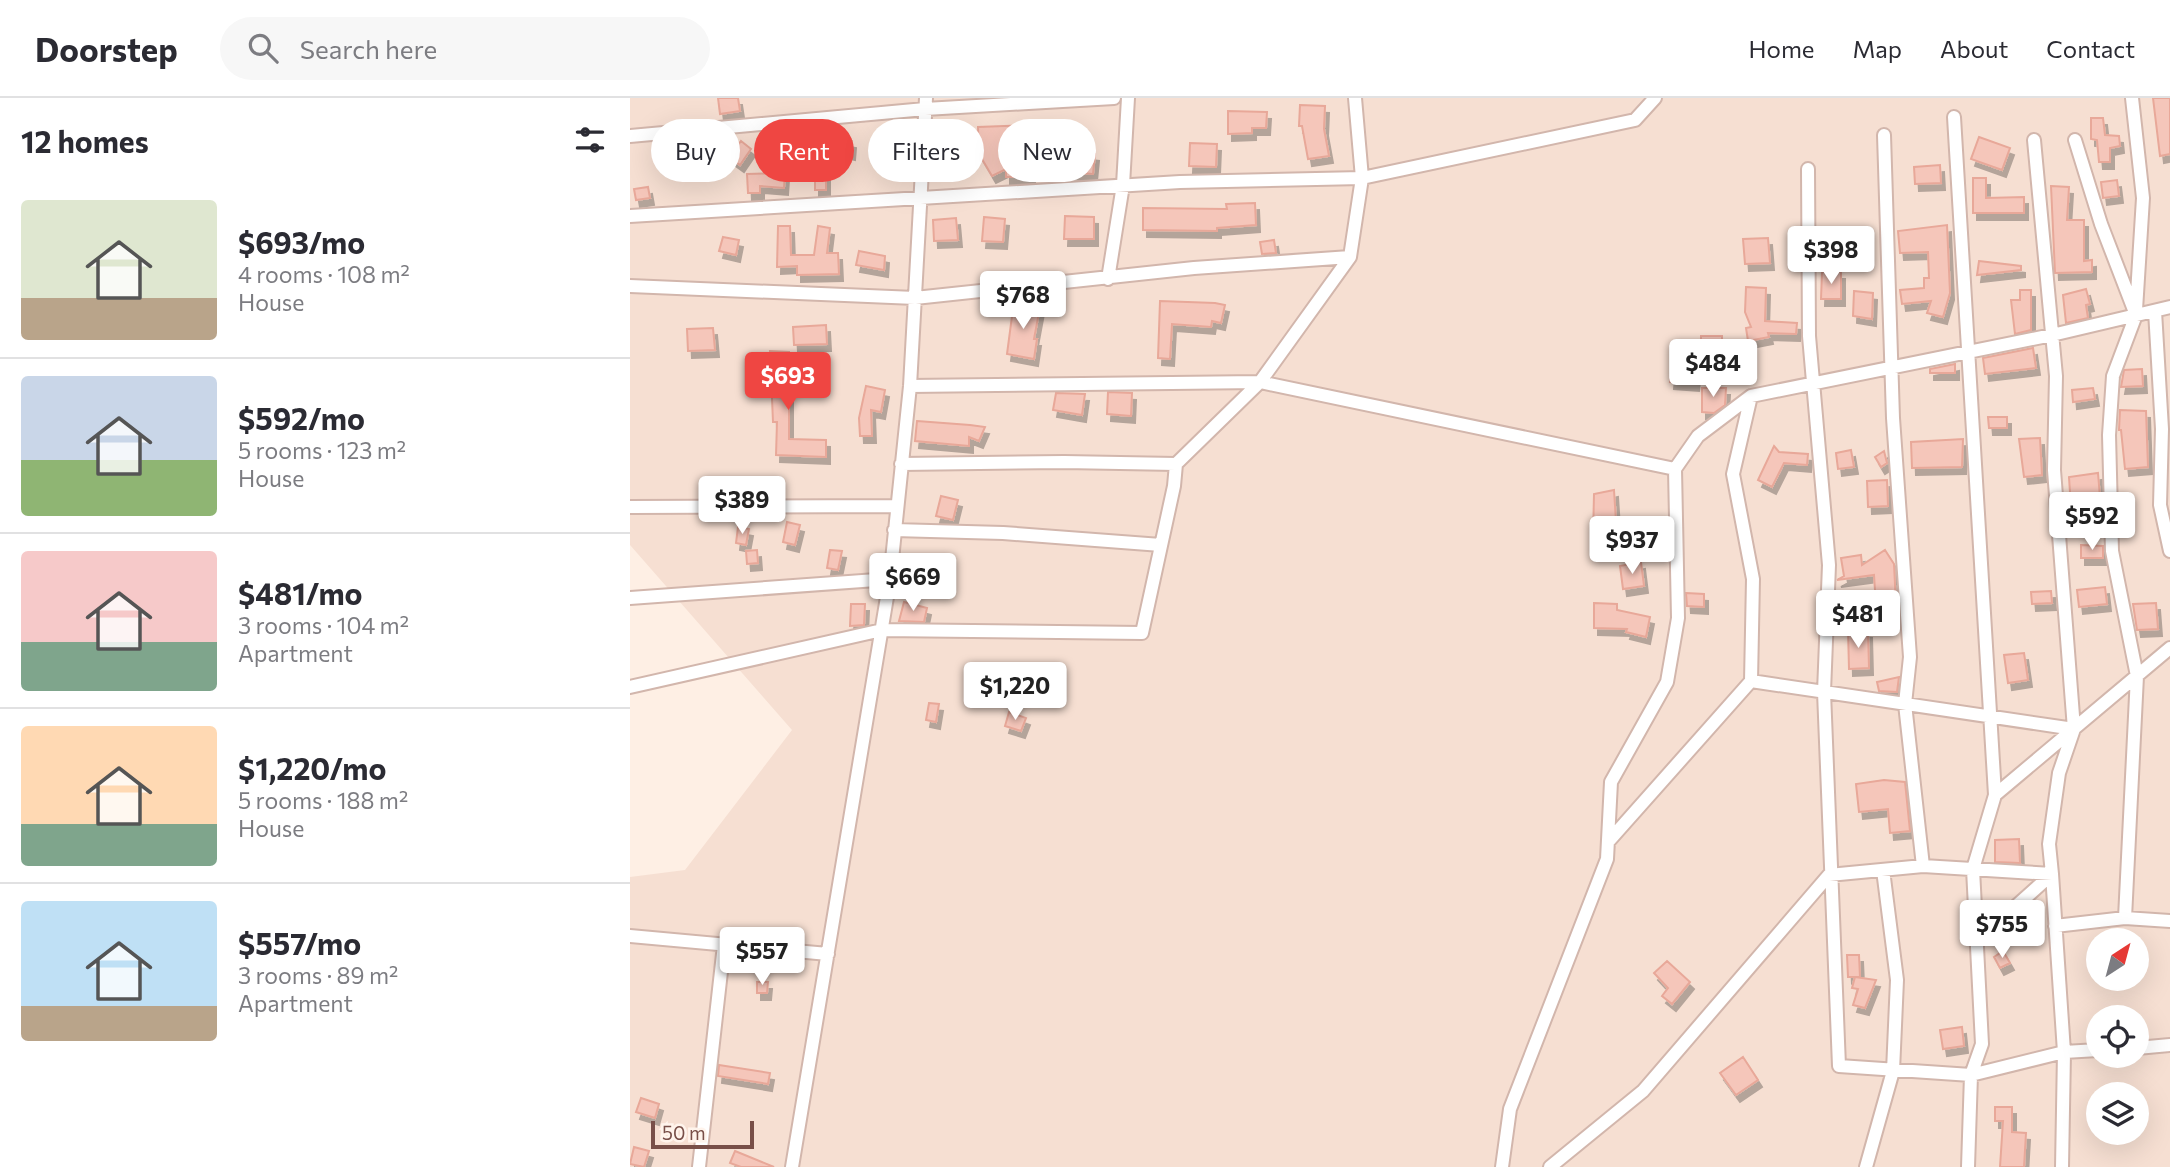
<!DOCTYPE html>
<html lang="en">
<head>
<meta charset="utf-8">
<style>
  :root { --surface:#fff; --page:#f7f7f7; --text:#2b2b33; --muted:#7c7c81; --line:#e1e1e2; --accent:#ef4642 }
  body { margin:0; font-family:Commissioner,sans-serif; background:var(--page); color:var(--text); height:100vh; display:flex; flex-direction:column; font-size:26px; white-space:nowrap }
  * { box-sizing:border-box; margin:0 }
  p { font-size:23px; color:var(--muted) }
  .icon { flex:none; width:38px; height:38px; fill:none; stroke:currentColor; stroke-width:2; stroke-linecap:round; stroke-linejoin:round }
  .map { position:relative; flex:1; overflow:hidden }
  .drawer { display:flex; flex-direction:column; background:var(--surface); width:630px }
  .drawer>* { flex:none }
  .banner { position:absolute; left:21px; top:21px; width:665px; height:63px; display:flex; gap:14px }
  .needle { width:46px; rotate:36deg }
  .tools { position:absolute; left:1456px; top:830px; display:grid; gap:14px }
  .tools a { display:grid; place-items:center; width:63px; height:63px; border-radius:50%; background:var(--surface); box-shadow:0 7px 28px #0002; font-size:35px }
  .scale { position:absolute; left:21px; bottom:18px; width:103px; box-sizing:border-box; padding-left:7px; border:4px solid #784f48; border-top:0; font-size:19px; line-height:24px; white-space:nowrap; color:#784f48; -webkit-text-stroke:5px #fff4ec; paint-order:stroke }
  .price { position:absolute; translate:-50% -60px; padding:0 16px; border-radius:7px; background:#fff; color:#222; font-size:23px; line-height:46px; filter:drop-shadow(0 2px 4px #0008) }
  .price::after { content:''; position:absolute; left:50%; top:42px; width:21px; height:16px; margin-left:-10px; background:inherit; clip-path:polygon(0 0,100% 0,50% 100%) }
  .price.current { background:var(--accent); color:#fff }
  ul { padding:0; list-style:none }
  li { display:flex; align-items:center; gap:21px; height:175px; padding:0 21px }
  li+li { border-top:2px solid var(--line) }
  li span { display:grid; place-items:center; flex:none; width:196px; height:140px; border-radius:7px; color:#555 }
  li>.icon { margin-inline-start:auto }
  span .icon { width:84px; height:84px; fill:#fffc; stroke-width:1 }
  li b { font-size:30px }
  h2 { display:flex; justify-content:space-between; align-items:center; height:84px; padding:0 21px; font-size:30px }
  .chip { padding:0 24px; border-radius:32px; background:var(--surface); box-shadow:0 7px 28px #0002; font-size:24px; line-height:63px }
  .chip.current { background:var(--accent); color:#fff }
  header { display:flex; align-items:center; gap:42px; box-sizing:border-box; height:98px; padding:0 35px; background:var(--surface); border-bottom:2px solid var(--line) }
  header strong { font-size:33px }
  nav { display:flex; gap:38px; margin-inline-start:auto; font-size:24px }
  .search { width:490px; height:63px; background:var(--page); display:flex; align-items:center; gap:18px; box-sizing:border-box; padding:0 24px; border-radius:38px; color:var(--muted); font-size:26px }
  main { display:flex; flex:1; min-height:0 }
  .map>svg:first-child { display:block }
  .residential { fill:#f6dfd2; fill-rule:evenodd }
  .building { fill:#f5c6ba; stroke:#e8a899; stroke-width:2; filter:url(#shadow) }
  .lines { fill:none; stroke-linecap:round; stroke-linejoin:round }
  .street-casing { stroke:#d2b6ac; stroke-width:16 }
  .street { stroke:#fff; stroke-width:12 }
</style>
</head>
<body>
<header>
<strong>Doorstep</strong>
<div class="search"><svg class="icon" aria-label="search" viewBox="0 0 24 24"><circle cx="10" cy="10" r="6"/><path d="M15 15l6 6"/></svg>Search here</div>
<nav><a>Home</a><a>Map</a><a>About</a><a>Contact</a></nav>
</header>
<main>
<section class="drawer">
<h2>12 homes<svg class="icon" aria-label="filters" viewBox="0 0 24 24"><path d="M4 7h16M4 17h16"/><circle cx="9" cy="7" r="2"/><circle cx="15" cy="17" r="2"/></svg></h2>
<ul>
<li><span style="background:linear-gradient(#dfe7d0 70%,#b9a48a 0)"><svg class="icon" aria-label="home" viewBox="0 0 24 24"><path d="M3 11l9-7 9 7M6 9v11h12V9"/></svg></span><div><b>$693/mo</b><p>4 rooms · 108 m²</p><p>House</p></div></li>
<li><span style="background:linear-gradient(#c9d6e8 60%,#8fb573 0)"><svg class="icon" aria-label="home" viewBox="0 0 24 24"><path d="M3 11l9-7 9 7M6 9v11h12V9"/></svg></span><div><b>$592/mo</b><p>5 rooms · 123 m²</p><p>House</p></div></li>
<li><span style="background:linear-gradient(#f6c9c9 65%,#7fa58c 0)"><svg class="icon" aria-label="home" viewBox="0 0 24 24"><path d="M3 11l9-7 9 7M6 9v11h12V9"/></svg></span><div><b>$481/mo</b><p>3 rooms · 104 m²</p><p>Apartment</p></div></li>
<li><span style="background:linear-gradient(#ffd9b3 70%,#7fa58c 0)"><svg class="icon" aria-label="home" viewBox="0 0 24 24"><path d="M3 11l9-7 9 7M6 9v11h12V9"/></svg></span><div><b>$1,220/mo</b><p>5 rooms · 188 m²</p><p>House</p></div></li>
<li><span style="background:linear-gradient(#bfe0f5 75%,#b9a48a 0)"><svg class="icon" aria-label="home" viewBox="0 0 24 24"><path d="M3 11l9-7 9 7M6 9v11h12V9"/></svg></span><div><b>$557/mo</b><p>3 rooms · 89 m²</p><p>Apartment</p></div></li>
</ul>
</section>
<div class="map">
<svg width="1540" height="1069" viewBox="0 0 1540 1069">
  <defs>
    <filter id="shadow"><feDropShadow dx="4" dy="7" stdDeviation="0" flood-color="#0004"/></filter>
  </defs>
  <rect width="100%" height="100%" fill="#feefe4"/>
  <path class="residential" d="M 0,0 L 1540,0 L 1540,1069 L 0,1069 L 0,779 L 55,772 L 162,632 L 0,447 ZM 1468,842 L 1507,842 L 1507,880 L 1468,880 ZM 1468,919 L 1507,919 L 1507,957 L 1468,957 ZM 1468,996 L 1507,996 L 1507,1034 L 1468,1034 Z"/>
  <path class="building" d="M 88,0 L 108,0 L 110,13 L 90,16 Z
    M 1523,0 L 1540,0 L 1540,56 L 1530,58 Z
    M 670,7 L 695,8 L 694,31 L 699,58 L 678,61 L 672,28 L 669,28 Z
    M 598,13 L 637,14 L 636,30 L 622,30 L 622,35 L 598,36 Z
    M 1461,20 L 1473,20 L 1475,37 L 1489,38 L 1490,48 L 1480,50 L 1480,64 L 1469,64 L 1467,42 L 1461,41 Z
    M 401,27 L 401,79 L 376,79 L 376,71 L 362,78 L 349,56 L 348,29 Z
    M 323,31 L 324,54 L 302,55 L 303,32 Z
    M 247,33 L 273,34 L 272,59 L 246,58 Z
    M 189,37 L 222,43 L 221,55 L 187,47 Z
    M 1349,39 L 1380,50 L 1372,72 L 1341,61 Z
    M 111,43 L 121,51 L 110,67 L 99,59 Z
    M 560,45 L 587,46 L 586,69 L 559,68 Z
    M 439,53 L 465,56 L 463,76 L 437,74 Z
    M 1310,67 L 1311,85 L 1285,86 L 1284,69 Z
    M 185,71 L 196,71 L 196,92 L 185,92 Z
    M 155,75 L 154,90 L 130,88 L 130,95 L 118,95 L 117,76 Z
    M 1343,80 L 1356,80 L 1356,100 L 1394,99 L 1394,115 L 1343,115 Z
    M 1487,82 L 1489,98 L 1473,100 L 1471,84 Z
    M 1421,88 L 1439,89 L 1437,122 L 1454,122 L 1454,163 L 1462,162 L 1462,174 L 1425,175 Z
    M 18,89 L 20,100 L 6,102 L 4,91 Z
    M 625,105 L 626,127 L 587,130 L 587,133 L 513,132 L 513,110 L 597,111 L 596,106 Z
    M 435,118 L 464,119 L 464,141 L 434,141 Z
    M 354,119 L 375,121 L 373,144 L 352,143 Z
    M 326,120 L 328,142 L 304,143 L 303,122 Z
    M 1317,127 L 1320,195 L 1313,219 L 1297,215 L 1301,203 L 1272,206 L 1270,192 L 1294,190 L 1294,180 L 1299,180 L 1298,154 L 1270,155 L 1268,133 Z
    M 148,128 L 160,128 L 161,157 L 184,157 L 188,128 L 200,130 L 197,155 L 208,155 L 209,176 L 167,177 L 167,168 L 147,169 Z
    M 93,139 L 109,142 L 106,157 L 89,153 Z
    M 1138,140 L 1140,165 L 1115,166 L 1113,141 Z
    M 644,142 L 646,155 L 632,156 L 630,144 Z
    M 229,153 L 255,158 L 254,172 L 226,167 Z
    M 1349,163 L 1391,168 L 1391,172 L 1347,177 Z
    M 1192,174 L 1211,174 L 1211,201 L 1191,201 Z
    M 1116,189 L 1136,190 L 1135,223 L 1167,225 L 1166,236 L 1138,235 L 1139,239 L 1118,243 L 1116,230 L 1121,229 L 1115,214 Z
    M 1456,191 L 1460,206 L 1456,207 L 1458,220 L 1436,225 L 1433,197 Z
    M 1390,192 L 1401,192 L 1401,232 L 1385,236 L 1381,202 L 1390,202 Z
    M 1224,193 L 1243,195 L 1242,221 L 1223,218 Z
    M 384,203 L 410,209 L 404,241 L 407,241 L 404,261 L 377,256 Z
    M 530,203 L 585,205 L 595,207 L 591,225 L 582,223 L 581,229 L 542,226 L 540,261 L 528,260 Z
    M 196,227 L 197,246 L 164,247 L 163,229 Z
    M 83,230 L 85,252 L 58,253 L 57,231 Z
    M 1071,238 L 1092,238 L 1092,255 L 1071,255 Z
    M 1403,250 L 1406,270 L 1355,276 L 1353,260 Z
    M 140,253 L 159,254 L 159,341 L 196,342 L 196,359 L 146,357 L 147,324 L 143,324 Z
    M 1043,253 L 1068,255 L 1065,286 L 1040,284 Z
    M 1325,266 L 1325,275 L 1300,275 L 1300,271 Z
    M 1512,271 L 1513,288 L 1491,289 L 1494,272 Z
    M 236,288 L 255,292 L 251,314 L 241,312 L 242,338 L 230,338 L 229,320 Z
    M 1072,290 L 1096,290 L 1095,307 L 1084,315 L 1072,314 Z
    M 1463,290 L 1465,301 L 1443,304 L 1442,292 Z
    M 478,294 L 502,295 L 501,318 L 477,316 Z
    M 426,295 L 455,296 L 452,317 L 423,312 Z
    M 1490,312 L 1516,313 L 1518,369 L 1495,371 L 1491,332 L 1489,332 Z
    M 1358,319 L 1377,319 L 1377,330 L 1359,330 Z
    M 287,323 L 340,327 L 355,329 L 349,343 L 339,339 L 339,348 L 285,343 Z
    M 1410,340 L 1412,377 L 1394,379 L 1389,341 Z
    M 1333,341 L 1332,369 L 1282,370 L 1281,344 Z
    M 1144,348 L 1149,354 L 1178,356 L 1177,367 L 1154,365 L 1142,389 L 1128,382 Z
    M 1221,352 L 1224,369 L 1208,371 L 1206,355 Z
    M 1254,353 L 1257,365 L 1251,369 L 1245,359 Z
    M 1468,375 L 1472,424 L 1442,426 L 1439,379 Z
    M 1257,382 L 1258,408 L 1238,409 L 1237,383 Z
    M 984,392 L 987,439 L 963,440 L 964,396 Z
    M 311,398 L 328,402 L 323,422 L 306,418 Z
    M 157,424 L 170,427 L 165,447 L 153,444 Z
    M 108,429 L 119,431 L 116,447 L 106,445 Z
    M 1451,447 L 1473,448 L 1473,460 L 1451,460 Z
    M 127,452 L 128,465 L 117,466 L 116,453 Z
    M 200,452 L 212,453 L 208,472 L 197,470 Z
    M 1255,452 L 1264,466 L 1266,507 L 1246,508 L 1244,477 L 1207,482 L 1214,478 L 1211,460 L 1231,457 L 1232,467 Z
    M 1011,464 L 1014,488 L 993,491 L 990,468 Z
    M 1475,489 L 1477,506 L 1449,509 L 1447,492 Z
    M 1421,493 L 1422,505 L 1402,506 L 1401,494 Z
    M 1056,495 L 1074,496 L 1074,509 L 1057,508 Z
    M 274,504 L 297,510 L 294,524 L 269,523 Z
    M 964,505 L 987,506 L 987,512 L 1020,519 L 1016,539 L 996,534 L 997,531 L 964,530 Z
    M 1526,505 L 1528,531 L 1507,532 L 1503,506 Z
    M 221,506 L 235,506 L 234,527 L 220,528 Z
    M 1218,532 L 1238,533 L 1239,570 L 1219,571 Z
    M 1394,555 L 1398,582 L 1378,585 L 1374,557 Z
    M 406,573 L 418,576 L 415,587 L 403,584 Z
    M 1269,579 L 1267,594 L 1249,593 L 1247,584 Z
    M 299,605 L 309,606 L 306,624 L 296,622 Z
    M 379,614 L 396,620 L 391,633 L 375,628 Z
    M 1254,682 L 1275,684 L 1280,733 L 1260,735 L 1258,711 L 1229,714 L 1226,686 Z
    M 1389,741 L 1390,765 L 1365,764 L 1365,742 Z
    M 1373,853 L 1380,865 L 1370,870 L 1364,859 Z
    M 1217,857 L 1229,857 L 1230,879 L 1218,879 Z
    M 1037,863 L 1060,884 L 1042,906 L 1032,898 L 1038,890 L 1024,875 Z
    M 1225,879 L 1246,882 L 1235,910 L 1223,907 L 1228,891 L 1222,890 Z
    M 127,884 L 138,884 L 137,895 L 127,895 Z
    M 1332,929 L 1334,948 L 1313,951 L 1310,932 Z
    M 1113,959 L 1128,982 L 1106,997 L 1090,975 Z
    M 89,967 L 140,975 L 138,986 L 88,978 Z
    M 11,1000 L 29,1006 L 25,1020 L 6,1014 Z
    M 1365,1009 L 1382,1009 L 1382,1034 L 1396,1035 L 1394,1069 L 1370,1069 L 1373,1023 L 1365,1023 Z
    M 4,1049 L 19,1053 L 14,1069 L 0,1066 Z
    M 105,1053 L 144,1069 L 111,1069 L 100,1065 Z"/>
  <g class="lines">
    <defs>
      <path id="street" d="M 1502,0 L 1513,100 L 1506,212
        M 1324,19 L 1365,697 L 1343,771 L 1352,946 L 1341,977 L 1338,1069
        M 1254,37 L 1263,320 L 1280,559 L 1275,606 L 1293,768
        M 0,38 L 295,11 L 484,0
        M 1445,42 L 1471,126 L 1506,217 L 1483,278 L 1479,337 L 1482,453 L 1507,578 L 1495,820
        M 1178,71 L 1179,238 L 1199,467 L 1194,594 L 1209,968 L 1341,977 L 1434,954 L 1468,952
        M 0,118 L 550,84 L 732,80 L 725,0
        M 478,181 L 493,87 L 498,0
        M 0,188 L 285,200 L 564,170 L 720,159
        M 1525,213 L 1532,331 L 1530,407 L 1540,453
        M 280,288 L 630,284 L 1045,371
        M 271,366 L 434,364 L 546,366
        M 0,409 L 266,408
        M 264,432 L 373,435 L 531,447
        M 0,500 L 260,481
        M 1121,583 L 1444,631
        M 0,589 L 252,532 L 512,535 L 544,388 L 546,366 L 630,284 L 720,159 L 732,80 L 1005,22 L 1025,0
        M 1365,697 L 1540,550
        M 978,744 L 1121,583 L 1123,481 L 1103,376 L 1121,298
        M 1425,828 L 1495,820 L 1540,823
        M 0,838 L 198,856
        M 1346,844 L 1422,776 L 1419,746 L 1429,675 L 1444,631 L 1424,372 L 1426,278 L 1404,42
        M 1507,950 L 1540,947
        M 69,1069 L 94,847
        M 162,1069 L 260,481 L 280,288 L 296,0
        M 872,1069 L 880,1011 L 977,761 L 981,684 L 1037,584 L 1048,520 L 1045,371 L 1068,338 L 1121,298 L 1422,237 L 1540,209
        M 920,1069 L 1013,993 L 1199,777 L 1293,768 L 1422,776 L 1434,954 L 1432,1069
        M 1236,1069 L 1263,973 L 1267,882 L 1253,772"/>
    </defs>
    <use href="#street" class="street-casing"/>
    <use href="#street" class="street"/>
  </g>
</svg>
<div class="tools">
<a><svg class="needle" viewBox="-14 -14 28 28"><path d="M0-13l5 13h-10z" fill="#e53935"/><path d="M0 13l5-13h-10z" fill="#7c7c81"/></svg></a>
<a><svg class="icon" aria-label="locate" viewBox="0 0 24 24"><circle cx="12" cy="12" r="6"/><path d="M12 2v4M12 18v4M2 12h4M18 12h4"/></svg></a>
<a><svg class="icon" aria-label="layers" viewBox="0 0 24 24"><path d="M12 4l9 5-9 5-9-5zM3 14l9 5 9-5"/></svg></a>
</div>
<div class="scale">50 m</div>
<b class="price" style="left:1201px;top:188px">$398</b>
<b class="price" style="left:393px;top:233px">$768</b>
<b class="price" style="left:1083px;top:301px">$484</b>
<b class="price current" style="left:158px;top:314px">$693</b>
<b class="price" style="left:112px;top:438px">$389</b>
<b class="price" style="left:1462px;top:454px">$592</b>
<b class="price" style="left:1002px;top:478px">$937</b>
<b class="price" style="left:283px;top:515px">$669</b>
<b class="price" style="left:1228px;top:552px">$481</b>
<b class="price" style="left:385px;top:624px">$1,220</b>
<b class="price" style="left:1372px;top:862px">$755</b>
<b class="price" style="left:132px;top:889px">$557</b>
<div class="banner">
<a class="chip">Buy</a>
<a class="chip current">Rent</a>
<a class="chip">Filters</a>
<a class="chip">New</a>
</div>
</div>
</main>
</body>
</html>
